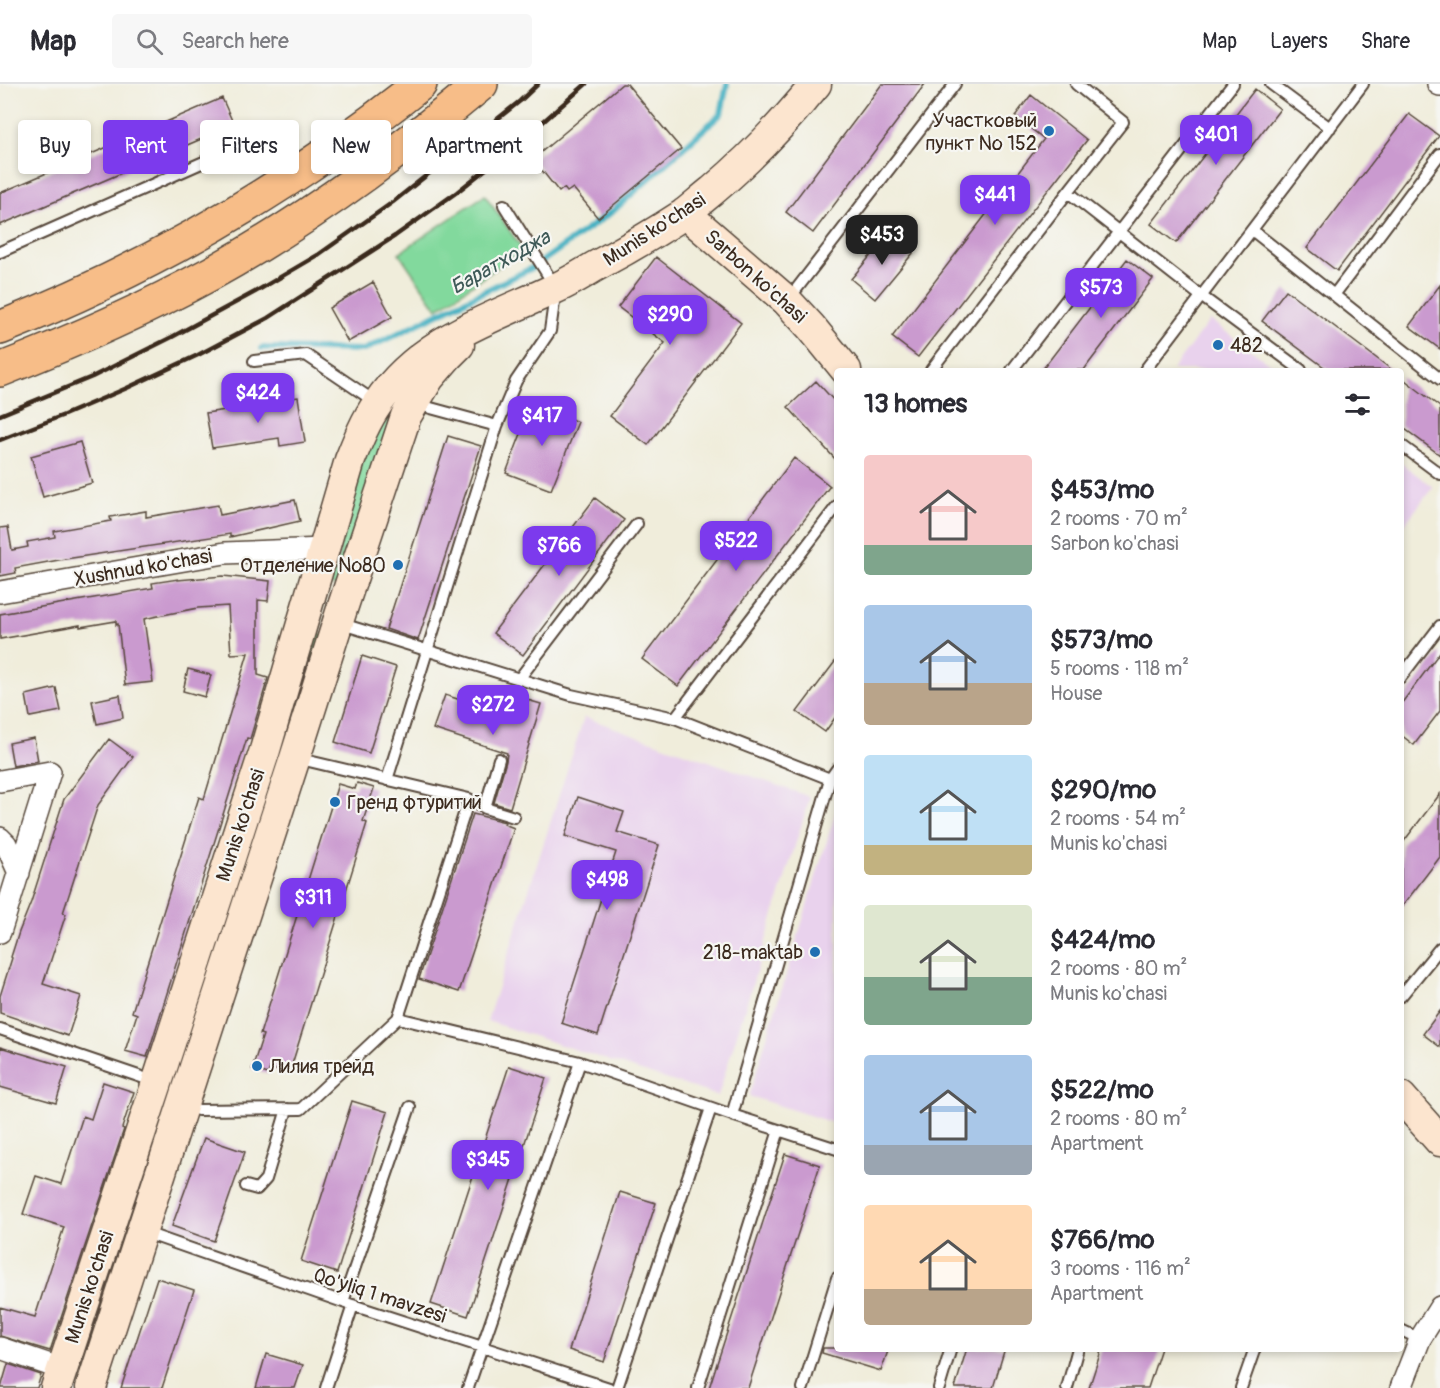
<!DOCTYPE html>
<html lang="en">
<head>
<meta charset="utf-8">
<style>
  :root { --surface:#fff; --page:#f7f7f7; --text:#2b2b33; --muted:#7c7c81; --line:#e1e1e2; --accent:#7c3aed }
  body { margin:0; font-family:Pangolin,sans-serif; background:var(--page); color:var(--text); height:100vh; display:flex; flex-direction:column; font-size:22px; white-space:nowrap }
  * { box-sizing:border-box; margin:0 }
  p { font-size:20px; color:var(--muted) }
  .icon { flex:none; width:33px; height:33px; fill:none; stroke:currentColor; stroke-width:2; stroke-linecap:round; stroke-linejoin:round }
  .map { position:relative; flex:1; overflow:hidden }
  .side { position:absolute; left:834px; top:284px; width:570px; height:984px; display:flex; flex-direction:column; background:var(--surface); border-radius:6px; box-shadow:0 3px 9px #0003 }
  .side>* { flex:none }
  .hud { position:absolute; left:18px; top:36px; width:570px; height:54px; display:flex; gap:12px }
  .price { position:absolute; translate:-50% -51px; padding:0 14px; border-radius:12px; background:var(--accent); color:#fff; font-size:20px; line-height:39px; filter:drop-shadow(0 2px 3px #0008) }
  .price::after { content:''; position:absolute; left:50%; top:36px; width:18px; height:14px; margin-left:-9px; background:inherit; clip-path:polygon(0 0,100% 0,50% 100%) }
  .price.current { background:#222; color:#fff }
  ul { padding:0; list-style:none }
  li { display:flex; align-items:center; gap:18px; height:150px; padding:0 30px }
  li span { display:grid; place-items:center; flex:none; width:168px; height:120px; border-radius:6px; color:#555 }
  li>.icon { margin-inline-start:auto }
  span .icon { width:72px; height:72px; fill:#fffc; stroke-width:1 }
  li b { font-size:26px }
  h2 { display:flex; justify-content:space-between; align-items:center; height:72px; padding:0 30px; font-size:26px }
  .chip { padding:0 21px; border-radius:6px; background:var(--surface); box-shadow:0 3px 9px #0003; font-size:21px; line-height:54px }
  .chip.current { background:var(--accent); color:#fff }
  header { display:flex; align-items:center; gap:36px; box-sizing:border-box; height:84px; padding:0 30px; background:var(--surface); border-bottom:2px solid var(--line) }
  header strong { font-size:28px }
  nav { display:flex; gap:33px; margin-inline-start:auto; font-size:21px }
  .search { width:420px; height:54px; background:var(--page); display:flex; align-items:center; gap:15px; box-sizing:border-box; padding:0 21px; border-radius:6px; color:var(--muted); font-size:22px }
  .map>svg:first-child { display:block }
  .built { fill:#e9d2ed }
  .green { fill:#82d99d; stroke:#5e825e; stroke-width:1.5 }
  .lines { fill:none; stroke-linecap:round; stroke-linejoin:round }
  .stream { stroke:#45b1c2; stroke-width:6 }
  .building { fill:#ca9acf }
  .lane-casing { stroke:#56473a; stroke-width:14 }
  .street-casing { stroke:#56473a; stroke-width:24 }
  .secondary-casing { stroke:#56473a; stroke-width:33 }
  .highway-casing { stroke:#56473a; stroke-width:36 }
  .lane { stroke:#fff; stroke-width:10 }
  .street { stroke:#fff; stroke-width:21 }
  .secondary { stroke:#fce5cf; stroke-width:30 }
  .highway { stroke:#f7bd88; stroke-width:33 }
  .rail { stroke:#3b2a1e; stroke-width:4.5 }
  .poi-dot { fill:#1f6fb2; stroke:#f6f6f2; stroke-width:2 }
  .labels { text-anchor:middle; stroke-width:4.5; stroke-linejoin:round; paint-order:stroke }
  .poi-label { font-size:20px; fill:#3b2a1e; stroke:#f6f6f2; text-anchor:end }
  .street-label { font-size:20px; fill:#3b2a1e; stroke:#f6f6f2 }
  .water-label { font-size:21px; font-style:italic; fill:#3e5957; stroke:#f6f6f2 }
</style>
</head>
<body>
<header>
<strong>Map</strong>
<div class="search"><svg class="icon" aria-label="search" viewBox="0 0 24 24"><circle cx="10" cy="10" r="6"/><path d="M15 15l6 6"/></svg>Search here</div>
<nav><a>Map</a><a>Layers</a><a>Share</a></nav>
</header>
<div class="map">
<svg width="1440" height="1304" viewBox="0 0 1440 1304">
  <rect width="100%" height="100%" fill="#f6f6f2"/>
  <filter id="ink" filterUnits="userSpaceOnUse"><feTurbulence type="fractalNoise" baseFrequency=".0167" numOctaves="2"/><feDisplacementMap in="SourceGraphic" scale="12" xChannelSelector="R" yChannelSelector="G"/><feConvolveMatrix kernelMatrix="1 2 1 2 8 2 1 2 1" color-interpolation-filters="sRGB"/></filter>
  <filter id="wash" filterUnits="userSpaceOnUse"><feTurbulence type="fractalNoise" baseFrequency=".008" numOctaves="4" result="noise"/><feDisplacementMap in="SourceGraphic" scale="24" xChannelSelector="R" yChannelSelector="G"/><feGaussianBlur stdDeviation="1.35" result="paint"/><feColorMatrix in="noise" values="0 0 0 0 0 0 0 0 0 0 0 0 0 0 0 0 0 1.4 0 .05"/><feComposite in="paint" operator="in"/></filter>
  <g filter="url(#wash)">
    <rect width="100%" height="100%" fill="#f0eddb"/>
    <path class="built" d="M 1210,236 L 1278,286 L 1172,286 Z
      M 1401,379 L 1433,403 L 1401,445 Z
      M 584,633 L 810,713 L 718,1012 L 487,937 Z
      M 837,724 L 837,1040 L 749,1012 Z"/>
    <path class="green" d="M 485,111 L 523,166 L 437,225 L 399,169 Z
      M 398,316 L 341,503 L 329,501 L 339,473 L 339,447 L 370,349 Z
      M 312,548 L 324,552 L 289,662 L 277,658 Z"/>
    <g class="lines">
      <path class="stream" d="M 262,264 L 364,266 L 534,183 L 613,127 L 721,30 L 727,0"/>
    </g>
    <g id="blocks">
      <path class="building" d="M 622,0 L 627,0 L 681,65 L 598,134 L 573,104 L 567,108 L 564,104 L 559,108 L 533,75 Z
        M 882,0 L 925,0 L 813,149 L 786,128 Z
        M 1255,5 L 1280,25 L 1176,159 L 1151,140 Z
        M 1031,11 L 1087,56 L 918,273 L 892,253 L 1044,55 L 1015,32 Z
        M 222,14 L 234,41 L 0,141 L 0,109 Z
        M 1409,30 L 1439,52 L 1337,187 L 1307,164 Z
        M 889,150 L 913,169 L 875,215 L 851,195 Z
        M 656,173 L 741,239 L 648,361 L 610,332 L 665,259 L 618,223 Z
        M 1127,175 L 1153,195 L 1089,279 L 1084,286 L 1042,286 Z
        M 373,198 L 392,233 L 348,258 L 329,224 Z
        M 1440,201 L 1440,265 L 1409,242 Z
        M 1286,206 L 1392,286 L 1328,286 L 1262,237 Z
        M 1401,293 L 1440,323 L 1440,371 L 1401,342 Z
        M 816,297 L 837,320 L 837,377 L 788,323 Z
        M 298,313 L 305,358 L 280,362 L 279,354 L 212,364 L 206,329 L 273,319 L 272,317 Z
        M 532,321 L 578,338 L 551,406 L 506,389 Z
        M 448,352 L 481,362 L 418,556 L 386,545 Z
        M 80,358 L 92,399 L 43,413 L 31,372 Z
        M 794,374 L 830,402 L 678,602 L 642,575 Z
        M 595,414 L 624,436 L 523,571 L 493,549 Z
        M 295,416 L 300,437 L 230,453 L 230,450 L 59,476 L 15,484 L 16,489 L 0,492 L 0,444 L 8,443 L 12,466 L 28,463 L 27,458 L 55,453 L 54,447 L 111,437 L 110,433 L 146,427 L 146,433 L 218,421 L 220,431 Z
        M 223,492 L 270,497 L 268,517 L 258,516 L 258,591 L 268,594 L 250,655 L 247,654 L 147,973 L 125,967 L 137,930 L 132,928 L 199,713 L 204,715 L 248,569 L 231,570 L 228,522 L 198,524 L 153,533 L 144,535 L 153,598 L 125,601 L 118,540 L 116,541 L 116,537 L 80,543 L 80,541 L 0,555 L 0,530 L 153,504 L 152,499 L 178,495 L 178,496 Z
        M 1440,568 L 1440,627 L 1414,661 L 1401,651 L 1401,620 Z
        M 362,572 L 396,583 L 369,669 L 335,658 Z
        M 837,575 L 837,631 L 825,648 L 797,628 Z
        M 188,585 L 211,591 L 205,613 L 183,607 Z
        M 56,604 L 61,627 L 30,633 L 26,611 Z
        M 120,611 L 123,634 L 97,640 L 92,617 Z
        M 445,611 L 517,634 L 524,615 L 541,620 L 510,724 L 494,719 L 506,677 L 507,669 L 433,645 Z
        M 34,654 L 38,677 L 13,682 L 9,659 Z
        M 109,655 L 133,673 L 98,721 L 63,829 L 66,830 L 43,900 L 81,912 L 68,952 L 0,929 L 0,912 L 12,874 L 11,873 L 19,848 L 31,818 L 64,715 Z
        M 357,699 L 374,704 L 363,737 L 367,739 L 289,990 L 270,984 L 268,990 L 252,985 L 263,951 L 260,950 L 338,700 L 355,705 Z
        M 1440,710 L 1440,773 L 1401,824 L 1401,761 Z
        M 578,713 L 624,728 L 617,748 L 659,761 L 598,951 L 561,939 L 616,768 L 565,752 Z
        M 473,730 L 505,738 L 504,740 L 514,744 L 459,908 L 419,895 Z
        M 1440,927 L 1440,963 L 1423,950 Z
        M 0,963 L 67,983 L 56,1019 L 0,1003 Z
        M 509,982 L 546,994 L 468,1232 L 431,1220 Z
        M 103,998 L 134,1008 L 122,1044 L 124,1045 L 50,1267 L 0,1252 L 0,1223 L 35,1233 L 64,1143 L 23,1130 L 36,1092 L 61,1100 L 83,1032 L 91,1035 Z
        M 352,1017 L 388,1028 L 337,1189 L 301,1177 Z
        M 204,1054 L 245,1068 L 214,1157 L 172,1142 Z
        M 785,1070 L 820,1081 L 748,1304 L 709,1304 Z
        M 620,1108 L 656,1119 L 604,1278 L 569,1266 Z
        M 157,1194 L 194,1206 L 162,1304 L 121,1304 Z
        M 823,1264 L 889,1264 L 881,1287 L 822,1269 Z
        M 967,1264 L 1005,1264 L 993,1304 L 955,1304 Z
        M 1102,1264 L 1161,1264 L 1148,1304 L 1089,1304 Z
        M 266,1270 L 303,1281 L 295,1304 L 256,1304 Z
        M 8,1280 L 41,1291 L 37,1304 L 1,1304 Z"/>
    </g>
  </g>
  <g filter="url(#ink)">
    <use href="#blocks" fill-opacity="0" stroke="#56473a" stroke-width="1.5"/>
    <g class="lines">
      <defs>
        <path id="lane" d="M 1271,0 L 1330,44
          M 1068,108 L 1201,212 L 1301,286
          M 1252,146 L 1440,295
          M 0,168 L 224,69
          M 1334,211 L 1440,70
          M 788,216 L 955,0
          M 254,277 L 306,271 L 377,319
          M 931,286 L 1068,108 L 1123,38 L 1076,0
          M 1012,286 L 1233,0
          M 1145,286 L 1363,0
          M 416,320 L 497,342
          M 1401,361 L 1440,390
          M 339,539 L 571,611 L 675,634 L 830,695
          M 1401,593 L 1440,542
          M 519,595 L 637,440
          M 675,634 L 837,422
          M 387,696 L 497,342 L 516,297 L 550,247 L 556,204 L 504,121
          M 469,715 L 485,724 L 514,733
          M 485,724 L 499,675
          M 1401,912 L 1440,864
          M 398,934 L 580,978 L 732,1031 L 837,1065
          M 0,945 L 156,998
          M 184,1021 L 198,1026 L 301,1025 L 398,934 L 469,715 L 296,674
          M 732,1031 L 830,695 L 837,685
          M 246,1102 L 257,1105 L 266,1095 L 287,1025
          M 143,1148 L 343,1218 L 609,1304
          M 343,1218 L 410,1023
          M 1401,1246 L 1420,1255
          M 326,1304 L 353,1221
          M 468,1304 L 580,978
          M 617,1304 L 711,1024
          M 698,1304 L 779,1046
          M 803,1304 L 837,1194
          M 939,1304 L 951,1264
          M 1067,1304 L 1078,1264
          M 1241,1304 L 1255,1264"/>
        <path id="street" d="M 1438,0 L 1440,1
          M 0,508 L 225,469 L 323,465
          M 0,697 L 50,688 L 0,848
          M 0,754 L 6,760 L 19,789
          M 0,1264 L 62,1285
          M 1401,1304 L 1420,1255 L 1440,1223"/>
        <path id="secondary" d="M 685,129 L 787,217 L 811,243 L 846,286
          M 1401,1013 L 1440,1057
          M 56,1304 L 157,999 L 265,666 L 350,376 C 358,356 366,336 378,319 C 419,257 490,235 554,205 C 568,199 581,191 594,183 C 624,167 655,149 684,130 C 693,123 702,115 712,107 C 750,75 784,39 816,0
          M 91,1304 L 295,674 L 342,525 L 406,332 L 429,294 L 448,272 L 459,261"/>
        <path id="highway" d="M 0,244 C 152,184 292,102 420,0
          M 0,286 C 72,258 144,226 212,189 C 308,136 397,70 481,0"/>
      </defs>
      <use href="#lane" class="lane-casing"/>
      <use href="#street" class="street-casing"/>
      <use href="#secondary" class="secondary-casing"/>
      <use href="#highway" class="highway-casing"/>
      <use href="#lane" class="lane"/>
      <use href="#street" class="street"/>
      <use href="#secondary" class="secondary"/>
      <use href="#highway" class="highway"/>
      <path class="rail" d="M 0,331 L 92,293 L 172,253 L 255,208 L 318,171 L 393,118 L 520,17 L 538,0
        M 0,356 L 64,331 L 127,304 L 198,271 L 268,234 L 395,152 L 457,108 L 520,58 L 586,0"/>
    </g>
  </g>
  <g class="poi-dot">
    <circle cx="1049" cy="47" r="6"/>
    <circle cx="1218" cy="261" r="6"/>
    <circle cx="398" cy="481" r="6"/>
    <circle cx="335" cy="718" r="6"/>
    <circle cx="815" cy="868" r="6"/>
    <circle cx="257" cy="982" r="6"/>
  </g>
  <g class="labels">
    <g class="poi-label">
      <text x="1037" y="43">Участковый<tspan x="1037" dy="23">пункт № 152</tspan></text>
      <text x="1230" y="268" text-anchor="start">482</text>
      <text x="386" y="488">Отделение №80</text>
      <text x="347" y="725" text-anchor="start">Гренд фтуритий</text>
      <text x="803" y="875">218-maktab</text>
      <text x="269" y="989" text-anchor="start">Лилия трейд</text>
    </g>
    <g class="street-label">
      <text transform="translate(654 145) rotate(-33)" y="7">Munis ko'chasi</text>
      <text transform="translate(756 192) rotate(42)" y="7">Sarbon ko'chasi</text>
      <text transform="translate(143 483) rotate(-10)" y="7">Xushnud ko'chasi</text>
      <text transform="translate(240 741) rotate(-72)" y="7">Munis ko'chasi</text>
      <text transform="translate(89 1203) rotate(-72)" y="7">Munis ko'chasi</text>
      <text transform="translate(380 1211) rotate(18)" y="7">Qo'yliq 1 mavzesi</text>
    </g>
    <g class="water-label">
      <text transform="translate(500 178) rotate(-29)" y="7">Баратходжа</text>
    </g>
  </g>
</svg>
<b class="price" style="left:1216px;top:82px">$401</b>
<b class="price" style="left:995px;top:142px">$441</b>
<b class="price current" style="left:882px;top:182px">$453</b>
<b class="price" style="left:1101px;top:235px">$573</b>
<b class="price" style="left:670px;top:262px">$290</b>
<b class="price" style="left:258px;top:340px">$424</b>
<b class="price" style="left:542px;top:363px">$417</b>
<b class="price" style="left:736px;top:488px">$522</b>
<b class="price" style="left:559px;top:493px">$766</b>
<b class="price" style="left:493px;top:652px">$272</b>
<b class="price" style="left:607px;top:827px">$498</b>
<b class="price" style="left:313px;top:845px">$311</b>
<b class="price" style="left:488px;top:1107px">$345</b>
<div class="hud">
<a class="chip">Buy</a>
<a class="chip current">Rent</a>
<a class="chip">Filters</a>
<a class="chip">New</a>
<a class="chip">Apartment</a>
</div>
<section class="side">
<h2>13 homes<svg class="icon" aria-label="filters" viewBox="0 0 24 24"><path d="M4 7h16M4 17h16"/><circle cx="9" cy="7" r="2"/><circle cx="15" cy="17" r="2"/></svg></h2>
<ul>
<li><span style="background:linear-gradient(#f6c9c9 75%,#7fa58c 0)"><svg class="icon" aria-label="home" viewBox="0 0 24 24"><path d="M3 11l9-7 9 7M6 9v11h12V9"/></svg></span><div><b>$453/mo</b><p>2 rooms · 70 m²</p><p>Sarbon ko'chasi</p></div></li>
<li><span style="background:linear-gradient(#a9c7e8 65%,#b9a48a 0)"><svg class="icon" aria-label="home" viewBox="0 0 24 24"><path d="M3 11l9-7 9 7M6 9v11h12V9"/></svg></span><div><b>$573/mo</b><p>5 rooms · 118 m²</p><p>House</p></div></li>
<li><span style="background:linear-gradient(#bfe0f5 75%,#c2b280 0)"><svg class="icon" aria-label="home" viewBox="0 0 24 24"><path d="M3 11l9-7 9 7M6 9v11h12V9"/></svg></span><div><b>$290/mo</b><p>2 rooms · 54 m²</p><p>Munis ko'chasi</p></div></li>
<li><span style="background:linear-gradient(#dfe7d0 60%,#7fa58c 0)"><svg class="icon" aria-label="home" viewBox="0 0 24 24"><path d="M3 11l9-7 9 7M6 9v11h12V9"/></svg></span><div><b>$424/mo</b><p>2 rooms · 80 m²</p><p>Munis ko'chasi</p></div></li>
<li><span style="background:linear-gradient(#a9c7e8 75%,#9aa5b1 0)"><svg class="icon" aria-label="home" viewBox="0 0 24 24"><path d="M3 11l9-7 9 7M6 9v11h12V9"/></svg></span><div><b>$522/mo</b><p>2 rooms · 80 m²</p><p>Apartment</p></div></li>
<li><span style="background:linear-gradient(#ffd9b3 70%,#b9a48a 0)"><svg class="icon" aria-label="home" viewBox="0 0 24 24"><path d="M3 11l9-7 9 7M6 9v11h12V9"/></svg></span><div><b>$766/mo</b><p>3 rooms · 116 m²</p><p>Apartment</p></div></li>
</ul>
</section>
</div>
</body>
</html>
